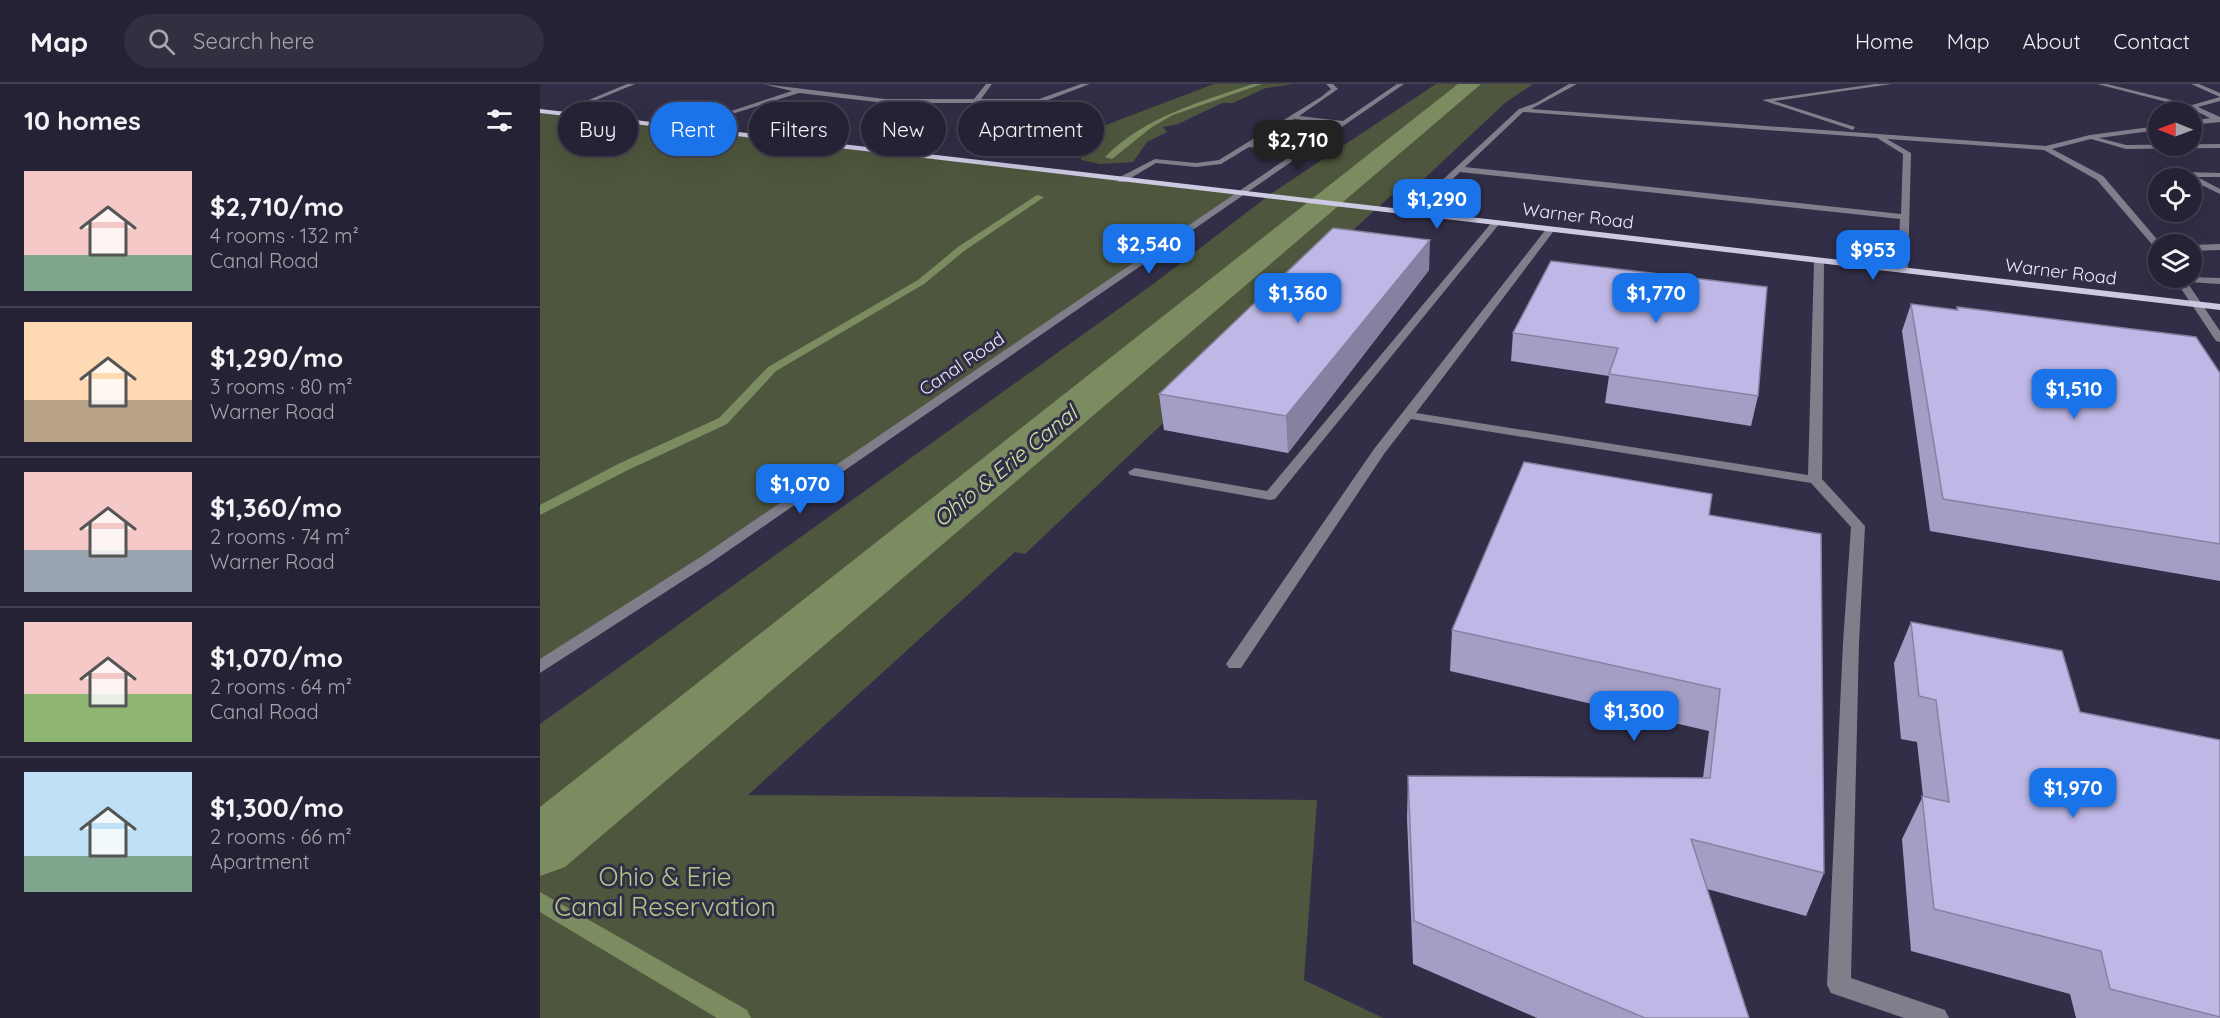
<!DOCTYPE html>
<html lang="en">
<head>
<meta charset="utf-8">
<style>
  :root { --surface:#262235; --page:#322f41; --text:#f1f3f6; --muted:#a4a4ad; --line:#423f50; --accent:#1a73e8 }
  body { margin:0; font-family:Quicksand,sans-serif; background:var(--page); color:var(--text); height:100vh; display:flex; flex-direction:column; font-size:22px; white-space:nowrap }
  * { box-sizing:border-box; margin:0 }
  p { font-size:20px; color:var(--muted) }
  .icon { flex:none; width:33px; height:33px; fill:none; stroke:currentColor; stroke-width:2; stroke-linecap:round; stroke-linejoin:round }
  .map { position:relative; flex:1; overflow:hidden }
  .panel { display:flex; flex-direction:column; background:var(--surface); width:540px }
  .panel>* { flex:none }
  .guide { position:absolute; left:18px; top:18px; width:570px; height:54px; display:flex; gap:12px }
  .needle { width:39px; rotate:271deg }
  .tools { position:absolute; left:1608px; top:18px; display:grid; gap:12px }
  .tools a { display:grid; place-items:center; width:54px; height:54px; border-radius:50%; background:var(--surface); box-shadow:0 6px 24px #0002,0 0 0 2px var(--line); font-size:30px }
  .price { position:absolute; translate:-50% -51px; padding:0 14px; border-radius:12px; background:var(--accent); color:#fff; font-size:20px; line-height:39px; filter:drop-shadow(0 2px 3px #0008) }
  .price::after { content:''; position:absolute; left:50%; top:36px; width:18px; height:14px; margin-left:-9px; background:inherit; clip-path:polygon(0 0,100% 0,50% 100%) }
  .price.on { background:#222; color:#fff }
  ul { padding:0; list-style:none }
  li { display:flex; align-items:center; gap:18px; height:150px; padding:0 24px }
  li+li { border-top:2px solid var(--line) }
  li span { display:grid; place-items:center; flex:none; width:168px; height:120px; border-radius:0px; color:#555 }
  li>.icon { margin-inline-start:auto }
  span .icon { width:72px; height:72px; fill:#fffc; stroke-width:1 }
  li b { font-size:26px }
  h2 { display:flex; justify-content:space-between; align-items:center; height:72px; padding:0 24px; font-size:26px }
  .tag { padding:0 21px; border-radius:27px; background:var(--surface); box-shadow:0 6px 24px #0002,0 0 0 2px var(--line); font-size:21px; line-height:54px }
  .tag.on { background:var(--accent); color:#fff }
  header { display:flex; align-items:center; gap:36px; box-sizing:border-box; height:84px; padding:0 30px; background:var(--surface); border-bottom:2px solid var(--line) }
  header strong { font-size:28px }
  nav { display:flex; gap:33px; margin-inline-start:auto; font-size:21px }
  .search { width:420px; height:54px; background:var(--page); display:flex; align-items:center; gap:15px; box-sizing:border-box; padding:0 21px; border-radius:33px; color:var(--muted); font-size:22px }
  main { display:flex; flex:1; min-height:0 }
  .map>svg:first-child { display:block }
  .green { fill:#4e573d }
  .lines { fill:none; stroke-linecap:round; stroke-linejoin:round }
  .stream { fill:#7c8c61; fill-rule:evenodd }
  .canal { fill:#7c8c61; fill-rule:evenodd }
  .minor { fill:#807e8b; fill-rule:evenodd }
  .major { fill:#cdcae4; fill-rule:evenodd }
  .wall { fill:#a49ec6 }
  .shaded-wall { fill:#8681a1 }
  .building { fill:#bfb8e6; stroke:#8681a1; stroke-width:1.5 }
  .labels { text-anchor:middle; stroke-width:6; stroke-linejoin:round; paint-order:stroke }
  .far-street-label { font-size:18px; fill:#efedfd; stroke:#322e47 }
  .water-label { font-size:22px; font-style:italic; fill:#cce5a0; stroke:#322e47 }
  .near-park-label { font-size:26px; fill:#b1ca86; stroke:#322e47 }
</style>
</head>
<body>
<header>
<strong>Map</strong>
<div class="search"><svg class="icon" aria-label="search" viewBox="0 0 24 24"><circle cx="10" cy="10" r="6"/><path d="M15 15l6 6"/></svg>Search here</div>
<nav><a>Home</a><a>Map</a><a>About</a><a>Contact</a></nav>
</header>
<main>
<section class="panel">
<h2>10 homes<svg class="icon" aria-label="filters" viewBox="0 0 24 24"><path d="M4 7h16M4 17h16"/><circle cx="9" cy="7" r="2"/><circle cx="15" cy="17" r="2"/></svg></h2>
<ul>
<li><span style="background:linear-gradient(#f6c9c9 70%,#7fa58c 0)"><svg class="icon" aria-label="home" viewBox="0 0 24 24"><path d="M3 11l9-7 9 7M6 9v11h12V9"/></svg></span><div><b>$2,710/mo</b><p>4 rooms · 132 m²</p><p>Canal Road</p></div></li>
<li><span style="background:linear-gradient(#ffd9b3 65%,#b9a48a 0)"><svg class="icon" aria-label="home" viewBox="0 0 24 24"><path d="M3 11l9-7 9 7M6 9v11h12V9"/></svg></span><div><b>$1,290/mo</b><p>3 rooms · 80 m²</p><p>Warner Road</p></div></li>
<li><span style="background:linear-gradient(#f6c9c9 65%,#9aa5b1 0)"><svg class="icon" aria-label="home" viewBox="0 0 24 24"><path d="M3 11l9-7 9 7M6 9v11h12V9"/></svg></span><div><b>$1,360/mo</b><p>2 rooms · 74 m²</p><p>Warner Road</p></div></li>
<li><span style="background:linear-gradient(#f6c9c9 60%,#8fb573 0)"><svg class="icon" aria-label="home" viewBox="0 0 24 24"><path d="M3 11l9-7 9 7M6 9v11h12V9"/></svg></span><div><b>$1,070/mo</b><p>2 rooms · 64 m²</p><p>Canal Road</p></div></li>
<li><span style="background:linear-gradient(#bfe0f5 70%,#7fa58c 0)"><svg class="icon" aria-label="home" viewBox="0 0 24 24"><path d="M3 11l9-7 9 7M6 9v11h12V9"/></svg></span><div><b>$1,300/mo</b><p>2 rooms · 66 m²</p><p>Apartment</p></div></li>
</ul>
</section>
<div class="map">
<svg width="1680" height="934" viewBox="0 0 1680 934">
  <rect width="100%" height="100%" fill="#322e47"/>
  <path class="green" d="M 674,0 L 754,0 L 726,4 L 693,19 L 682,19 L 638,40 L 623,43 L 627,48 L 607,58 L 593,78 L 560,80 L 541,76 L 542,50 Z
    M 896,0 L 993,0 L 966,18 L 870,108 L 856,107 L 811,148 L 620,342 L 485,470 L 475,468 L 208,711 L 777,716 L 764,896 L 843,934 L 0,934 L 0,640 L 612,201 L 732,109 Z
    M 0,27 L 702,111 L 0,583 Z"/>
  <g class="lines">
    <path class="stream" d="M 713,0 L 722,0 L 633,31 L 612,43 L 572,75 L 565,73 C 606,32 660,18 713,0 Z
      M 497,111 L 504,113 L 424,167 L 384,200 L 236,287 L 187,340 L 88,386 L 0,431 L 0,421 L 78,380 L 179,334 L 228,283 L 378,196 L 418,163 Z
      M 0,808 L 207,926 L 211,934 L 177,934 L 0,828 Z"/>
    <path class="canal" d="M 918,0 L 941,0 L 25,783 L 0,792 L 0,723 Z"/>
    <path class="minor" d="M 87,0 L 95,0 L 20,31 L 15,30 Z
      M 223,0 L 345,15 L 434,15 L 446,0 L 452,0 L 441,15 L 499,15 L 541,0 L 550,0 L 500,19 L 345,19 L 259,9 L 144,45 L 139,44 L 252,7 Z
      M 786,0 L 793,0 L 798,5 L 759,32 L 803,37 L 857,0 L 864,0 L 172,478 L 0,589 L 0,575 L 162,472 L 755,69 L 709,63 L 681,80 L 656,83 L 616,79 L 584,98 L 578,98 L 578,94 L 615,75 L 656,79 L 679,76 L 781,13 L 791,5 ZM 754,35 L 798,40 L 760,65 L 715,60 Z
      M 1029,0 L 1037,0 L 991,25 L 1506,62 L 1550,51 L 1618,42 L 1618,46 L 1559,54 L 1586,61 L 1680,60 L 1680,64 L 1586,65 L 1551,55 L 1512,65 L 1563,92 L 1621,160 L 1618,160 L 1618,165 L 1615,164 L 1557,96 L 1504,66 L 1347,55 L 1371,69 L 1368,186 L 1363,189 L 1358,186 L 1360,135 L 920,88 L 874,132 L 868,132 L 868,128 L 979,25 L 996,19 ZM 983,28 L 1337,54 L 1363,70 L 1361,130 L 925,83 Z
      M 1335,0 L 1352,0 L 1234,17 L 1315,43 L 1313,46 L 1222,16 Z
      M 1557,0 L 1567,0 L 1652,21 L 1680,13 L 1680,17 L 1658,23 L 1680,33 L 1680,38 L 1652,41 L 1652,37 L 1670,34 L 1650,24 Z
      M 1651,0 L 1659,0 L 1680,9 L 1680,13 Z
      M 1646,88 L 1680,89 L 1680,93 L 1657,93 L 1680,105 L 1680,110 L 1643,92 L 1642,90 Z
      M 953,137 L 960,139 L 735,415 L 730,416 L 590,391 L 588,388 L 595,384 L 727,407 Z
      M 1010,143 L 1014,146 L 1013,148 L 876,329 L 1268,391 L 1274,177 L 1279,174 L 1284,177 L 1282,395 L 1325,442 L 1319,559 L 1311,894 L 1405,926 L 1409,934 L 1364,934 L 1291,909 L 1287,901 L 1303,559 L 1311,443 L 1271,399 L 871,335 L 844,370 L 701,584 L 689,584 L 686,580 L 834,365 L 1007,144 Z
      M 1680,160 L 1680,166 L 1652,167 L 1652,161 Z
      M 1652,193 L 1680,194 L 1680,200 L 1647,198 L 1680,247 L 1680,258 L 1676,257 L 1634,194 Z"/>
    <path class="major" d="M 0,25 L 1680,220 L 1680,226 L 0,29 Z"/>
  </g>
  <path class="wall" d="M 1011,177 L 1218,312 L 1211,342 L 1065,319 L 1069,292 L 971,277 L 973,249 Z
    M 889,186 L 748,369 L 624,346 L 619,310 Z
    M 1371,220 L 1417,226 L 1417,223 L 1680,289 L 1680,497 L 1390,447 L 1362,247 Z
    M 1169,431 L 1284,789 L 1266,832 L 1167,805 L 1209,934 L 997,934 L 873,880 L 867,735 L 868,692 L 1163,694 L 1169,647 L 910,587 L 912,546 Z
    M 1371,538 L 1540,628 L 1680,656 L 1680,934 L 1536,934 L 1530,910 L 1371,867 L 1362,755 L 1383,712 L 1377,658 L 1361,655 L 1354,579 Z"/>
  <path class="shaded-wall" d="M 890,156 L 889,186 L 748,369 L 746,332 Z"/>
  <path class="building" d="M 793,144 L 890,156 L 746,332 L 619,310 Z
    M 1011,177 L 1227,203 L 1218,312 L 1069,290 L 1078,264 L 973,249 Z
    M 1371,220 L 1418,226 L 1417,223 L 1656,253 L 1680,289 L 1680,460 L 1403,415 Z
    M 984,378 L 1172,410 L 1169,431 L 1281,450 L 1284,789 L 1151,755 L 1209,934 L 1105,934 L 874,837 L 868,692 L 1170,694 L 1180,605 L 912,546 Z
    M 1371,538 L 1522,567 L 1540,628 L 1680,656 L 1680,933 L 1570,905 L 1561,867 L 1394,825 L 1382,712 L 1409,718 L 1396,616 L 1379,612 Z"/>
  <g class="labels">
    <g class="far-street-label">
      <text transform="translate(1038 132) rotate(7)" y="6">Warner Road</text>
      <text transform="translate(1521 188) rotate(7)" y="6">Warner Road</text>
      <text transform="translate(422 280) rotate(-34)" y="6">Canal Road</text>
    </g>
    <g class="water-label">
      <text transform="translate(465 382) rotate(-39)" y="8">Ohio &amp; Erie Canal</text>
    </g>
    <g class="near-park-label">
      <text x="125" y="802">Ohio &amp; Erie<tspan x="125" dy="30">Canal Reservation</tspan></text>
    </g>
  </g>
</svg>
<div class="tools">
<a><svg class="needle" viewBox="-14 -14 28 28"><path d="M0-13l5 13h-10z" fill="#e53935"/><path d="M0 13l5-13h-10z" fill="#a4a4ad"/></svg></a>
<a><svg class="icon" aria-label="locate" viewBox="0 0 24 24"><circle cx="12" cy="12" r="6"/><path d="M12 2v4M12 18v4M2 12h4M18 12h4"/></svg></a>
<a><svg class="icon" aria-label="layers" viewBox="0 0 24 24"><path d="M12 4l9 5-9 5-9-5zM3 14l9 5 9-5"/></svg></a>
</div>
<b class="price on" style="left:758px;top:87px">$2,710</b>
<b class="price" style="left:897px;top:146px">$1,290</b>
<b class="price" style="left:609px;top:191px">$2,540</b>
<b class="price" style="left:1333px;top:197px">$953</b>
<b class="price" style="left:758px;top:240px">$1,360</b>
<b class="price" style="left:1116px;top:240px">$1,770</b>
<b class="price" style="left:1534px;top:336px">$1,510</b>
<b class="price" style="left:260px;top:431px">$1,070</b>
<b class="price" style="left:1094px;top:658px">$1,300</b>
<b class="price" style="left:1533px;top:735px">$1,970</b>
<div class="guide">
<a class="tag">Buy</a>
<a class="tag on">Rent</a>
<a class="tag">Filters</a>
<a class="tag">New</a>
<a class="tag">Apartment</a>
</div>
</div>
</main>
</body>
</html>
